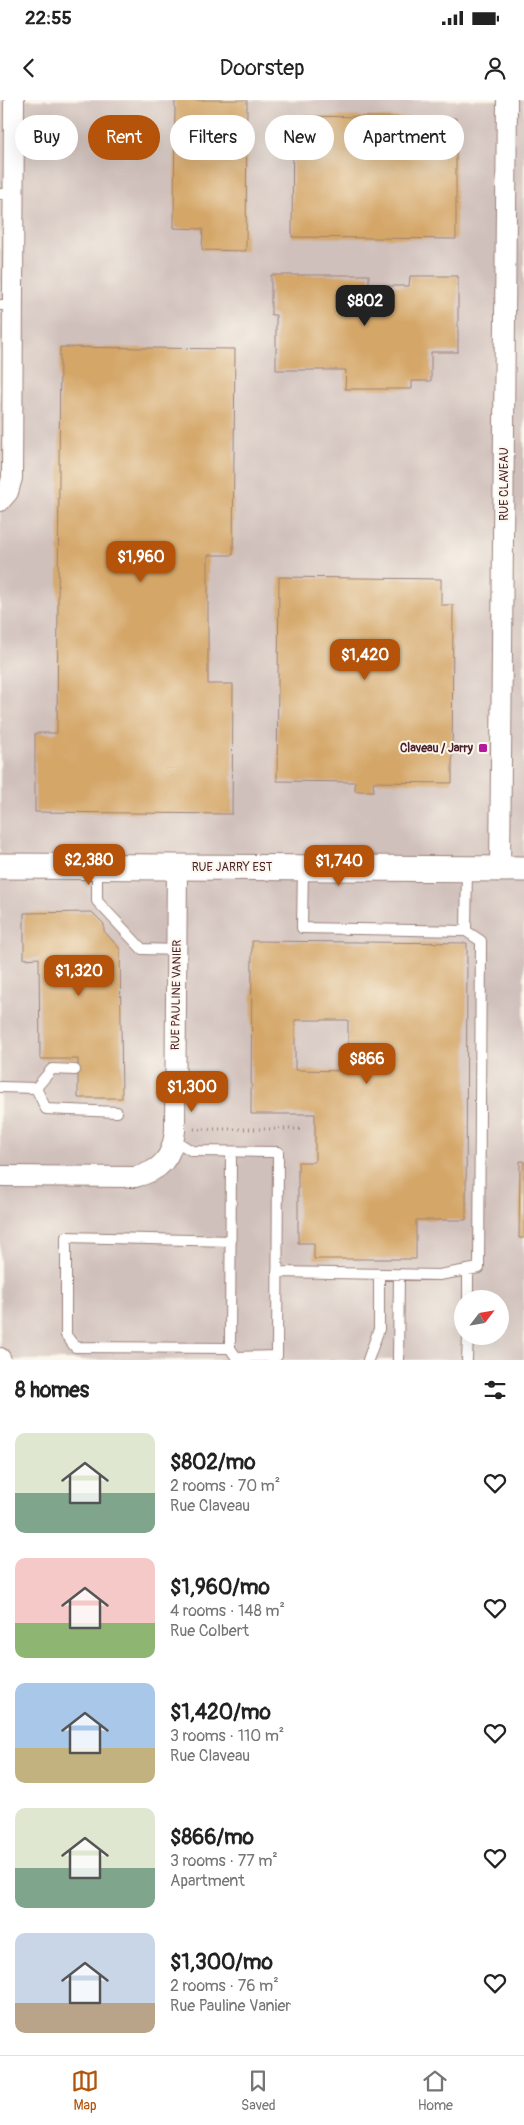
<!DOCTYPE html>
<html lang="en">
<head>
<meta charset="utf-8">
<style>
  :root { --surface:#fff; --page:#f2f2f2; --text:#222; --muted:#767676; --line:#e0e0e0; --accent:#b45309 }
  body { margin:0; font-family:Pangolin,sans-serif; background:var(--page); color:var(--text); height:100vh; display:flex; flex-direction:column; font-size:19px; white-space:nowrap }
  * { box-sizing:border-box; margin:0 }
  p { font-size:16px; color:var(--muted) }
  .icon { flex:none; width:28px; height:28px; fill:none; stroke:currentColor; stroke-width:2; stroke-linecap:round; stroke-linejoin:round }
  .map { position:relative; height:1260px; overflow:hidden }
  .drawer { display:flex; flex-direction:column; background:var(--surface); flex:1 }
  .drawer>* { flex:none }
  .top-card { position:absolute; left:15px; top:15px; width:495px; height:45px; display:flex; gap:10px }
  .needle { width:32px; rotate:59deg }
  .controls { position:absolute; left:454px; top:1190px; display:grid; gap:10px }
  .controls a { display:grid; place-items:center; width:55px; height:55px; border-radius:50%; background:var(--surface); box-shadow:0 5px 20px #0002; font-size:25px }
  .price { position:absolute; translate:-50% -42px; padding:0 11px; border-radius:10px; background:var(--accent); color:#fff; font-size:16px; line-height:32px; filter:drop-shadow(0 1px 2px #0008) }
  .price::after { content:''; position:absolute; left:50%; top:30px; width:15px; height:11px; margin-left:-8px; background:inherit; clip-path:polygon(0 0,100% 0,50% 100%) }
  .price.current { background:#222; color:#fff }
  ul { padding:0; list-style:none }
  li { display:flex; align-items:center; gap:15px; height:125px; padding:0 15px }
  li span { display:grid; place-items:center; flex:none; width:140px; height:100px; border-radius:10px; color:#555 }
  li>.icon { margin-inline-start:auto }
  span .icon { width:60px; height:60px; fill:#fffc; stroke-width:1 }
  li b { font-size:21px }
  h2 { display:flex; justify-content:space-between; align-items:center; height:60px; padding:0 15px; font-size:21px }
  .chip { padding:0 18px; border-radius:22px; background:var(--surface); box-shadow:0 5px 20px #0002; font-size:18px; line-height:45px }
  .chip.current { background:var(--accent); color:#fff }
  .status { display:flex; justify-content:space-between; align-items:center; height:35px; padding:0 25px; background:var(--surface); direction:ltr }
  .status svg { height:14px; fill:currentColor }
  header { display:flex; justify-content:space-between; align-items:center; height:65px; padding:0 15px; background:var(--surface); font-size:22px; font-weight:600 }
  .dock { display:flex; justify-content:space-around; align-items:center; height:70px; border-top:1px solid var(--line); background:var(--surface); font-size:14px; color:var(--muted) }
  .dock a { display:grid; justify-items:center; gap:2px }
  .dock .current { color:var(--accent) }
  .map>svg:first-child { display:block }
  .industrial { fill:#d0c0bb; fill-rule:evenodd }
  .building { fill:#d4a667; fill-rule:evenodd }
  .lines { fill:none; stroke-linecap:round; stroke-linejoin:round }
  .service-casing { stroke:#9b8278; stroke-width:12 }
  .minor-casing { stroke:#9b8278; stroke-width:22 }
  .tertiary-casing { stroke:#9b8278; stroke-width:27 }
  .path { stroke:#9b8278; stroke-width:3; stroke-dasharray:1 4; stroke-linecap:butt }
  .service { stroke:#fff; stroke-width:10 }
  .minor { stroke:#fff; stroke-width:20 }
  .tertiary { stroke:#fff; stroke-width:25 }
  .poi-dot { fill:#b5179e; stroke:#fbf7ec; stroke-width:2 }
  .labels { text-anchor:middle; stroke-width:4; stroke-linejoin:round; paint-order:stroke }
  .street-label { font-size:12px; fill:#4a1f2b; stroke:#fbf7ec }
  .poi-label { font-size:12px; font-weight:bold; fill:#4a1f2b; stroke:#fbf7ec; text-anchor:end }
</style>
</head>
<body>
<div class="status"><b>22:55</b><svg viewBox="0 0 49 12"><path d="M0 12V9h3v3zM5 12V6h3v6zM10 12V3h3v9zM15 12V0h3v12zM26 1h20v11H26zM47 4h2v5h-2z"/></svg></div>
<header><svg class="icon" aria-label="back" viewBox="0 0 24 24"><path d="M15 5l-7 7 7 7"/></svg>Doorstep<svg class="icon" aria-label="person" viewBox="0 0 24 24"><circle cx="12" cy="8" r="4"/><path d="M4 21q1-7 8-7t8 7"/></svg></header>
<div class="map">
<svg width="524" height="1260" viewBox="0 0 524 1260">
  <rect width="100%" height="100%" fill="#fbf7ec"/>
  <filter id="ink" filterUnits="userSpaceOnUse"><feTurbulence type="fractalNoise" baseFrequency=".02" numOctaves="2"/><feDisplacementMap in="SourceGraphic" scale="10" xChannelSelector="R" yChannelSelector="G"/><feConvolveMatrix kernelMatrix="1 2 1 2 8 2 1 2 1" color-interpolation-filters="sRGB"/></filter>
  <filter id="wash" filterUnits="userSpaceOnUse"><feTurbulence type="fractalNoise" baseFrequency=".0096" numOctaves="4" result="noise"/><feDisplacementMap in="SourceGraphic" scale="20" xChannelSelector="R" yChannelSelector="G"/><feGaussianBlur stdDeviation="1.12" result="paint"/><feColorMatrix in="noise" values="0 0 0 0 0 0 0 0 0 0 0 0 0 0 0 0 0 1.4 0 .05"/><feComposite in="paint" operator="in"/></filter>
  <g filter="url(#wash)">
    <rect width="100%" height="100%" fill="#ece5c5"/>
    <path class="industrial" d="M 0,0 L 524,0 L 524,1260 L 0,1260 ZM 462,1199 L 500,1199 L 500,1236 L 462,1236 Z"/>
    <g id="blocks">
      <path class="building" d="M 175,0 L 247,0 L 246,151 L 202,150 L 203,129 L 174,128 Z
        M 293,16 L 456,18 L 456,139 L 292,137 Z
        M 271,175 L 369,175 L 369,186 L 409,186 L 410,176 L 458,176 L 458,252 L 431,252 L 431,281 L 412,281 L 412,289 L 345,289 L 346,270 L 276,270 L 276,215 L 271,215 Z
        M 60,247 L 235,249 L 233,455 L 208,455 L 208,584 L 233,584 L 232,714 L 35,712 L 35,633 L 57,633 Z
        M 279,477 L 441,479 L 441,505 L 453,505 L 452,683 L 373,682 L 374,691 L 355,691 L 355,682 L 277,681 Z
        M 92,812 L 104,824 L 104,831 L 120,849 L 122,998 L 78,998 L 78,959 L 40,959 L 39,858 L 24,859 L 24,813 Z
        M 252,841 L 467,843 L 466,1120 L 416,1120 L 416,1159 L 314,1159 L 314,1143 L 298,1143 L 298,1062 L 315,1062 L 315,1014 L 251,1014 ZM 295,920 L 348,920 L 348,971 L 295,970 Z
        M 520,1061 L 524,1061 L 524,1138 L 519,1138 Z"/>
    </g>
  </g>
  <g filter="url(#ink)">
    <use href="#blocks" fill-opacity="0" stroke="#9b8278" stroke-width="1"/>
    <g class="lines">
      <defs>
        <path id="service" d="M 0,94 L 13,94
          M 0,205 L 13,205
          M 97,767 L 97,801 L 142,849 L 177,850
          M 303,768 L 302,828 L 466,831 L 467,769
          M 0,987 L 36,988 L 46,1009 L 117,1012
          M 36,988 L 52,969 L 75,970
          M 174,1040 L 192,1051 L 278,1052 L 277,1256 L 236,1257 L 230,1248 L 231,1052
          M 277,1172 L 439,1175 L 479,1168 L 481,841 L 466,831
          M 468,1199 L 468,1170
          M 230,1248 L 75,1247 L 66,1235 L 66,1137 L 231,1141
          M 368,1260 L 379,1229 L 379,1174
          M 398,1260 L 399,1175
          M 467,1260 L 468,1236"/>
        <path id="minor" d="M 0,401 L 8,392 L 12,378 L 14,0
          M 500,769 L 507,0
          M 0,1076 L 135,1077 C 161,1071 172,1058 175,1031 L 177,767
          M 0,1258 L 1,1260"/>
        <path id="tertiary" d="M 0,766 L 524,769"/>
      </defs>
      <use href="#service" class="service-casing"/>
      <use href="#minor" class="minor-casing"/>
      <use href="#tertiary" class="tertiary-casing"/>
      <path class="path" d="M 194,1029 L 302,1029"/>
      <use href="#service" class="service"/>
      <use href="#minor" class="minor"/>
      <use href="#tertiary" class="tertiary"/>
    </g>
  </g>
  <rect class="poi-dot" x="478" y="643" width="10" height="10" rx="2.5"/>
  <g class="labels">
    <g class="street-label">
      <text transform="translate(504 384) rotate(-90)" y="4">RUE CLAVEAU</text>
      <text x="232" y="771">RUE JARRY EST</text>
      <text transform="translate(176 895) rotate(-89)" y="4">RUE PAULINE VANIER</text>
    </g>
    <g class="poi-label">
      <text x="473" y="652">Claveau / Jarry</text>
    </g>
  </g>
</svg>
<div class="controls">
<a><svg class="needle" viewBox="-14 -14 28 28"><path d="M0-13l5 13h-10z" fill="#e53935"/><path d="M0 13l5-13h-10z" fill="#767676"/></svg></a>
</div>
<b class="price current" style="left:365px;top:227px">$802</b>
<b class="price" style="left:141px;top:483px">$1,960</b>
<b class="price" style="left:365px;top:581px">$1,420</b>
<b class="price" style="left:89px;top:786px">$2,380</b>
<b class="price" style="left:339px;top:787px">$1,740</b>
<b class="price" style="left:79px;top:897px">$1,320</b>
<b class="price" style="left:367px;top:985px">$866</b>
<b class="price" style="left:192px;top:1013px">$1,300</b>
<div class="top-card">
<a class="chip">Buy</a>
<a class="chip current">Rent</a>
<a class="chip">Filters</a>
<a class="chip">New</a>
<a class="chip">Apartment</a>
</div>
</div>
<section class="drawer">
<h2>8 homes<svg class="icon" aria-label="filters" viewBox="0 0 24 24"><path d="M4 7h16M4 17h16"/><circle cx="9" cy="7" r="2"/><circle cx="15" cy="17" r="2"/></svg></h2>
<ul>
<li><span style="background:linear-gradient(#dfe7d0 60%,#7fa58c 0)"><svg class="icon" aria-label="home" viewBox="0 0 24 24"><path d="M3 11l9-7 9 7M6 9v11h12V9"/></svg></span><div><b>$802/mo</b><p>2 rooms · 70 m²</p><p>Rue Claveau</p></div><svg class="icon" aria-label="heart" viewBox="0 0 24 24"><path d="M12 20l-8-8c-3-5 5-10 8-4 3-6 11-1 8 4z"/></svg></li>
<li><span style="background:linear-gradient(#f6c9c9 65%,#8fb573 0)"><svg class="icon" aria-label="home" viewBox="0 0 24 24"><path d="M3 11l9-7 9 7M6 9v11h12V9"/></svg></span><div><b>$1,960/mo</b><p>4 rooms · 148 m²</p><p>Rue Colbert</p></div><svg class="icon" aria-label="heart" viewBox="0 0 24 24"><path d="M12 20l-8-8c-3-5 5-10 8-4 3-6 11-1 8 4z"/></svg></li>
<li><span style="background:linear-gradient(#a9c7e8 65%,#c2b280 0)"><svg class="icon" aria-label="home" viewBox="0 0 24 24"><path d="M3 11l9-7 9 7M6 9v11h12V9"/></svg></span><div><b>$1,420/mo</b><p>3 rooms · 110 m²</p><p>Rue Claveau</p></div><svg class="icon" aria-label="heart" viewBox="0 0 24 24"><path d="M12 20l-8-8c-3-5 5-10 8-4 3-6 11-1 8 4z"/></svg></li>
<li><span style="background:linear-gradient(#dfe7d0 60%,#7fa58c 0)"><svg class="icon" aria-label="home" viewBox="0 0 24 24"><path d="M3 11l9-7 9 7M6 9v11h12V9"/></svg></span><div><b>$866/mo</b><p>3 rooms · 77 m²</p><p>Apartment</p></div><svg class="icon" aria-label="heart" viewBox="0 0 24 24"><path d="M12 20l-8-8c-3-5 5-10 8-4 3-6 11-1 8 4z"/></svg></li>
<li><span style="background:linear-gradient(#c9d6e8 70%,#b9a48a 0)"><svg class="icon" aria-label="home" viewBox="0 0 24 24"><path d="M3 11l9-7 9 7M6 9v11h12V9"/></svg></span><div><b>$1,300/mo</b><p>2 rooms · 76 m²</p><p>Rue Pauline Vanier</p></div><svg class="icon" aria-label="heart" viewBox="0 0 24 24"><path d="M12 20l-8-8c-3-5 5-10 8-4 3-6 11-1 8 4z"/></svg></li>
</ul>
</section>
<nav class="dock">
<a class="current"><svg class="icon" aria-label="map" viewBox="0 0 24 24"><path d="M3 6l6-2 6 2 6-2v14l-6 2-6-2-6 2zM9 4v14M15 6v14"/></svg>Map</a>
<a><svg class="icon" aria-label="saved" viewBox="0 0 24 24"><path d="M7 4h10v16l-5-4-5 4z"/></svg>Saved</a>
<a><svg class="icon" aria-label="home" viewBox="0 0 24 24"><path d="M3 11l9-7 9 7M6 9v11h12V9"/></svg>Home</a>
</nav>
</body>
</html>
